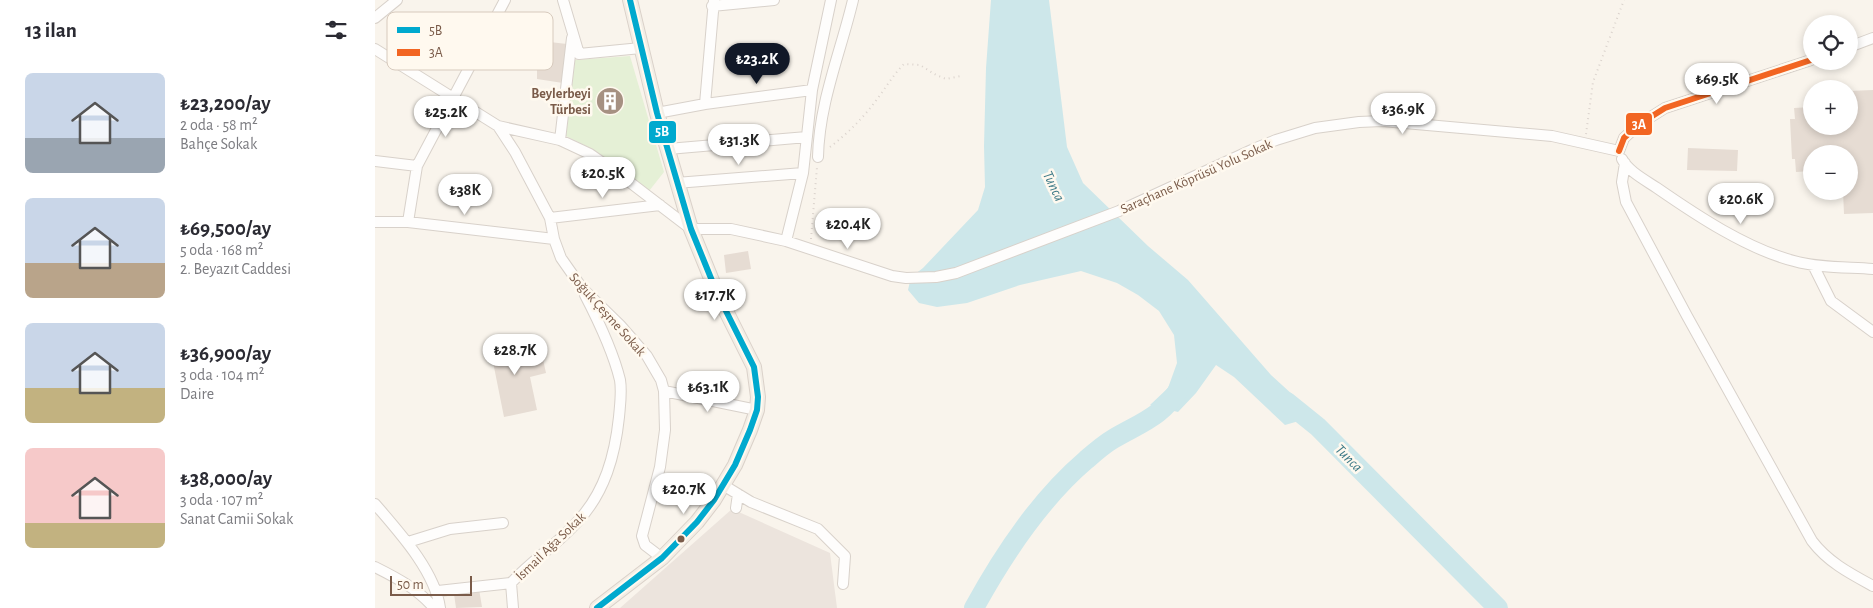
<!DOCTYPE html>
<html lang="tr">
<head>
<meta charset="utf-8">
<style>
  :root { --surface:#fff; --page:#f7f7f7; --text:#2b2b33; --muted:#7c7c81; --accent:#111827 }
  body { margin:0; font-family:"Alegreya Sans",sans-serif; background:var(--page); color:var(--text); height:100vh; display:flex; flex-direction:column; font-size:19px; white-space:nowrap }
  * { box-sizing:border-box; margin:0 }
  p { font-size:16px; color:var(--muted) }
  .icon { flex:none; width:28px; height:28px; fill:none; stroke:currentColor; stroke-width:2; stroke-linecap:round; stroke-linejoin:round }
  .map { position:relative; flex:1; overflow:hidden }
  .panel { display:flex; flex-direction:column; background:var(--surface); width:375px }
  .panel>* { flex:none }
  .fabs { position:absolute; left:1428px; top:15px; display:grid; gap:10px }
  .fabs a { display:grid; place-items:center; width:55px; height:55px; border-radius:50%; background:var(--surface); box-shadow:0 2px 8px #0003; font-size:25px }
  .scale { position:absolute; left:15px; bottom:12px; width:82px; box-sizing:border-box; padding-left:5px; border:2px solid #7a5b49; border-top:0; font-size:14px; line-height:18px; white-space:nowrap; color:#7a5b49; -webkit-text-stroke:4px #fff9ef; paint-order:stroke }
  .price { position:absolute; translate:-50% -42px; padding:0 11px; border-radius:18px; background:#fff; color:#222; font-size:16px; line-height:32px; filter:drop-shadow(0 1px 2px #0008) }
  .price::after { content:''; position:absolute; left:50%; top:30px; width:15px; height:11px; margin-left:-8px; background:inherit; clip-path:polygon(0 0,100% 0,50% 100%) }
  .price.active { background:var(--accent); color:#fff }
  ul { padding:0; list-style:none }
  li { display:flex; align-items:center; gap:15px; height:125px; padding:0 25px }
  li span { display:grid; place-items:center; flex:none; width:140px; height:100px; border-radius:8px; color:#555 }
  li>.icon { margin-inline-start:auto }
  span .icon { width:60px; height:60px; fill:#fffc; stroke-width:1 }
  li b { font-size:21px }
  h2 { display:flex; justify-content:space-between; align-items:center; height:60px; padding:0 25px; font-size:21px }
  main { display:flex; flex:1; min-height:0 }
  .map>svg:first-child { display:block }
  .industrial { fill:#ece4dd }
  .green { fill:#e5f0d6 }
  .water { fill:#cde7ea }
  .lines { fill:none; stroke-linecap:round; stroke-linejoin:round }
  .river { stroke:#cde7ea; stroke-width:20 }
  .building { fill:#e6dcd3 }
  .minor-casing { stroke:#d8d1ca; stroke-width:12 }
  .major-casing { stroke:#dad1c9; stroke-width:16 }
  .path { stroke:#dbd3cd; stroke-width:2; stroke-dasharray:1 4; stroke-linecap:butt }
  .minor { stroke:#fefdfc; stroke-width:10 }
  .major { stroke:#f3eee6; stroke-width:14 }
  .bus-1-casing { stroke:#fff9ef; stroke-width:10 }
  .bus-2-casing { stroke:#fff9ef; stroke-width:10 }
  .bus-1 { stroke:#00a9ce; stroke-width:6 }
  .bus-2 { stroke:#f26522; stroke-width:6 }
  .bus-dot { fill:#7a5b49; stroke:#fff9ef; stroke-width:2 }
  .labels { text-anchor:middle; stroke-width:5; stroke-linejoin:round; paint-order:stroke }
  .poi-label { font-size:14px; font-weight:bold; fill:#7a5b49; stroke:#fff9ef; text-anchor:end }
  .street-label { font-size:14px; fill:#7a5b49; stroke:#fff9ef }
  .water-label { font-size:15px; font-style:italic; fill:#3e7a87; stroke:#fff9ef }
  .key { fill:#fff9ef; stroke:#d7cabd; stroke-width:1 }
  .key-label { font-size:14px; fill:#7a5b49 }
  .line-badge { stroke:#fff9ef; stroke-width:2 }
  .badge-label { font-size:14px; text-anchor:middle; font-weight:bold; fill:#fff }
</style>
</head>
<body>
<main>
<section class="panel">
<h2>13 ilan<svg class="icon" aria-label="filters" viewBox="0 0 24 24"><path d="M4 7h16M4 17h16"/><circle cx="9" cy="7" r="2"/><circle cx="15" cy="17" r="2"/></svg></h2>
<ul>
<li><span style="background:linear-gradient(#c9d6e8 65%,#9aa5b1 0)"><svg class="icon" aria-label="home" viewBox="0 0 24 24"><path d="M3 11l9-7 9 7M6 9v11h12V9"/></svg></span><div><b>₺23,200/ay</b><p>2 oda · 58 m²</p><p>Bahçe Sokak</p></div></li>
<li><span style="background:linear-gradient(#c9d6e8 65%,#b9a48a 0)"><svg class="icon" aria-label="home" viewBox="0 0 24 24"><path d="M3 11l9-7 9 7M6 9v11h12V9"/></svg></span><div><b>₺69,500/ay</b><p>5 oda · 168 m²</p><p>2. Beyazıt Caddesi</p></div></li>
<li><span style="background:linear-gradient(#c9d6e8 65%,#c2b280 0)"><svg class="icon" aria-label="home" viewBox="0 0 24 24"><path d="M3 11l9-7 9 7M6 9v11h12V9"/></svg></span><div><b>₺36,900/ay</b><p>3 oda · 104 m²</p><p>Daire</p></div></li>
<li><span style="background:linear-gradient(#f6c9c9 75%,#c2b280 0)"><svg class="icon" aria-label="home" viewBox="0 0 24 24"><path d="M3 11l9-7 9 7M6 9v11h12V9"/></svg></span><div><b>₺38,000/ay</b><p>3 oda · 107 m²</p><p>Sanat Camii Sokak</p></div></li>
</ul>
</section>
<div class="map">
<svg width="1498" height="608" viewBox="0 0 1498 608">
  <rect width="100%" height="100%" fill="#f9f4ec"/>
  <path class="industrial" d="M 357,509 L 455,553 L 462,608 L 245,608 Z"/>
  <path class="green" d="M 255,56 L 289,172 L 274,191 L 213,147 L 191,136 L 200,60 Z"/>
  <path class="water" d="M 616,0 L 674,0 L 692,147 L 708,183 L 773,246 L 813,280 L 896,375 L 941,416 L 910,425 L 859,377 L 841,365 L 821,393 L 803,412 L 775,405 L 793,388 L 802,363 L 799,335 L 784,311 L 763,295 L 742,283 L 706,271 L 645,285 L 592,303 L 562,307 L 544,303 L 533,290 L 536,277 L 548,268 L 603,210 L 610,187 L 609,146 L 611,68 Z"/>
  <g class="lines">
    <path class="river" d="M 912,402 L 943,427 L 1123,608
      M 599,608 C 628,555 664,500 711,460 C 719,453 728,445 738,439 C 767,422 787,417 806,386"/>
  </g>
  <path class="building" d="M 166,41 L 192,44 L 188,83 L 162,79 L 162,69 L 150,65 L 147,60 L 151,53 L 163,51 Z
    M 1498,90 L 1498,213 L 1469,214 L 1468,191 L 1474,191 L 1474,154 L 1436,154 L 1436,171 L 1421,172 L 1420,159 L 1417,159 L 1415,119 L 1420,119 L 1419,108 L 1436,107 L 1436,126 L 1474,126 L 1474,91 Z
    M226 101a8 8 0 1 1 16 0a8 8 0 1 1-16 0Z
    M 1313,148 L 1363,150 L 1362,171 L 1312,170 Z
    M 373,251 L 376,269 L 351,273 L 349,255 Z
    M 144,336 L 149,359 L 167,355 L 171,373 L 155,377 L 162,410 L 129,417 L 114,342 Z
    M 104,589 L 107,607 L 81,608 L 79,594 Z"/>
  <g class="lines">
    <defs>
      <path id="minor" d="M 188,0 L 204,54 L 266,48
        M 337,6 L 399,0
        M 0,18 L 22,0
        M 1474,47 L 1498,38
        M 0,49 L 123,126 L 185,140 L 215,154 L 248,177 L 316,229 L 356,229 L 411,241 L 517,276 L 531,278 L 561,277 L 581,273 L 744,211 L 881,148 L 901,140 L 940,128 L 984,122 L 1007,121 L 1177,136 L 1244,151
        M 330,104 L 339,0
        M 282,113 L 330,104 L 437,90
        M 123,126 L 140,152 L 175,218 L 179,239 L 186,258 L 207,288 L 245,325 L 272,356 L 286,380 L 289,391 L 290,430 L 285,467 L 267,536 L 270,545 L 287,558
        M 185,140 L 197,38
        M 293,149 L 432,137
        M 1244,151 L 1249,138 L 1263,125 L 1290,108 L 1436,60
        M 443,157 C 444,103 466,51 478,0
        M 1247,159 C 1253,171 1270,180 1282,188 C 1321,215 1372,249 1419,261 C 1444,268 1472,267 1498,269
        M 0,161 L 42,166
        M 1250,163 L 1247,182 L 1251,202 L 1312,316 L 1437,541 C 1453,562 1474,573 1498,586
        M 301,183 L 428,173
        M 175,218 L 285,205
        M 0,222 L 33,222 L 179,239
        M 33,222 L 42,166 L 130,0
        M 411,241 L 428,173 L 437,90 L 456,0
        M 1438,265 L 1456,301 L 1498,332
        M 289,391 L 382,410
        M 348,485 L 376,502 L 443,529 L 470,556 L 468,584
        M 0,504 C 24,532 60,571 65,608
        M 361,508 L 363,494
        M 33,542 L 75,529 L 128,523
        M 0,567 C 22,578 43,589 59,608
        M 63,591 L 136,583
        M 138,608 L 136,583 C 157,560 183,544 203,521 C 230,492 240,455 244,417 C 245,405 247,392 245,380 C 238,351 224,322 210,295"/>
      <path id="major" d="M 222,608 L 287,558 L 322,522 L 339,500 L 360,465 L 375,430 L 382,410 L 383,397 L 379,367 L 342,293 L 316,229 L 282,113 L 255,0"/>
    </defs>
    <use href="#minor" class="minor-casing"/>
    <use href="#major" class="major-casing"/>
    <path class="path" d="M 1211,134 L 1218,82 L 1249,0
      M 455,147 C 472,134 487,119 500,102 C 510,89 518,75 529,64 L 545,65 L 561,75 L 571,79 L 586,76
      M 436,239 L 442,167"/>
    <use href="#minor" class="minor"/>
    <use href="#major" class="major"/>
    <defs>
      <path id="bus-1" d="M 222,608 L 287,558 L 322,522 L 339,500 L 360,465 L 375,430 L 382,410 L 383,397 L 379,367 L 342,293 L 316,229 L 282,113 L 255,0"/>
      <path id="bus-2" d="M 1244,151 L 1249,138 L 1263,125 L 1290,108 L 1436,60"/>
    </defs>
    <use href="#bus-1" class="bus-1-casing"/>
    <use href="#bus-2" class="bus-2-casing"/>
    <use href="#bus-1" class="bus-1"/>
    <use href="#bus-2" class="bus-2"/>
  </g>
  <defs>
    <symbol id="building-disc" viewBox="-11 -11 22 22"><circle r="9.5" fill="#a69182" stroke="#fff9ef"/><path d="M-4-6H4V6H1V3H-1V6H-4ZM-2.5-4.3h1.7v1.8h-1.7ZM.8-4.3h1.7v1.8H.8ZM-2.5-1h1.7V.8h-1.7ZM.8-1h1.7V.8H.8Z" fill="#fff"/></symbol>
  </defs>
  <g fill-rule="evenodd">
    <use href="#building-disc" x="219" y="85" width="32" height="32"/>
  </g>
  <circle class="bus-dot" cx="306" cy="539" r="4.5"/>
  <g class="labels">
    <g class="poi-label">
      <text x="216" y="98">Beylerbeyi<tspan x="216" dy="16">Türbesi</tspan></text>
    </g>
    <g class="street-label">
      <text transform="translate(821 176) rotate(-24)" y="5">Saraçhane Köprüsü Yolu Sokak</text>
      <text transform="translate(233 314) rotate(48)" y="5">Soğuk Çeşme Sokak</text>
      <text transform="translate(175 546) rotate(-44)" y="5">İsmail Ağa Sokak</text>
    </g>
    <g class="water-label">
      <text transform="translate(679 186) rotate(64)" y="5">Tunca</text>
      <text transform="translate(974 458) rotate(45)" y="5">Tunca</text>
    </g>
  </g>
  <rect x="12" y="12" width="166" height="58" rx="8" class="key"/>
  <rect x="22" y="27" width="23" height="6" fill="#00a9ce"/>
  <rect x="22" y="49" width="23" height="7" fill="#f26522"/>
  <g class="key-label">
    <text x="54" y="35">5B</text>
    <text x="54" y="57">3A</text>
  </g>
  <g class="line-badge">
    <rect x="1250" y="112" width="28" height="24" rx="5" fill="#f26522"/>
    <rect x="273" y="120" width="29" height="24" rx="5" fill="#00a9ce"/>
  </g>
  <g class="badge-label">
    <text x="1264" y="129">3A</text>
    <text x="287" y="136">5B</text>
  </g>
</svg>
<div class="fabs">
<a><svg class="icon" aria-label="locate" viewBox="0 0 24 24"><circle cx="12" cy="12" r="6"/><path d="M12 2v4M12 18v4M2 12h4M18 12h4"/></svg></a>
<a>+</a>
<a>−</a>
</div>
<div class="scale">50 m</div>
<b class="price active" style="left:382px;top:85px">₺23.2K</b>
<b class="price" style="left:1342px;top:105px">₺69.5K</b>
<b class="price" style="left:1028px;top:135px">₺36.9K</b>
<b class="price" style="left:71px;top:138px">₺25.2K</b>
<b class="price" style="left:364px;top:166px">₺31.3K</b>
<b class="price" style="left:228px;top:199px">₺20.5K</b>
<b class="price" style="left:90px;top:216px">₺38K</b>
<b class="price" style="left:1366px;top:225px">₺20.6K</b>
<b class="price" style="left:473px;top:250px">₺20.4K</b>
<b class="price" style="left:340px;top:321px">₺17.7K</b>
<b class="price" style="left:140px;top:376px">₺28.7K</b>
<b class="price" style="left:333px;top:413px">₺63.1K</b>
<b class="price" style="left:309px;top:515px">₺20.7K</b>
</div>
</main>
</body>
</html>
